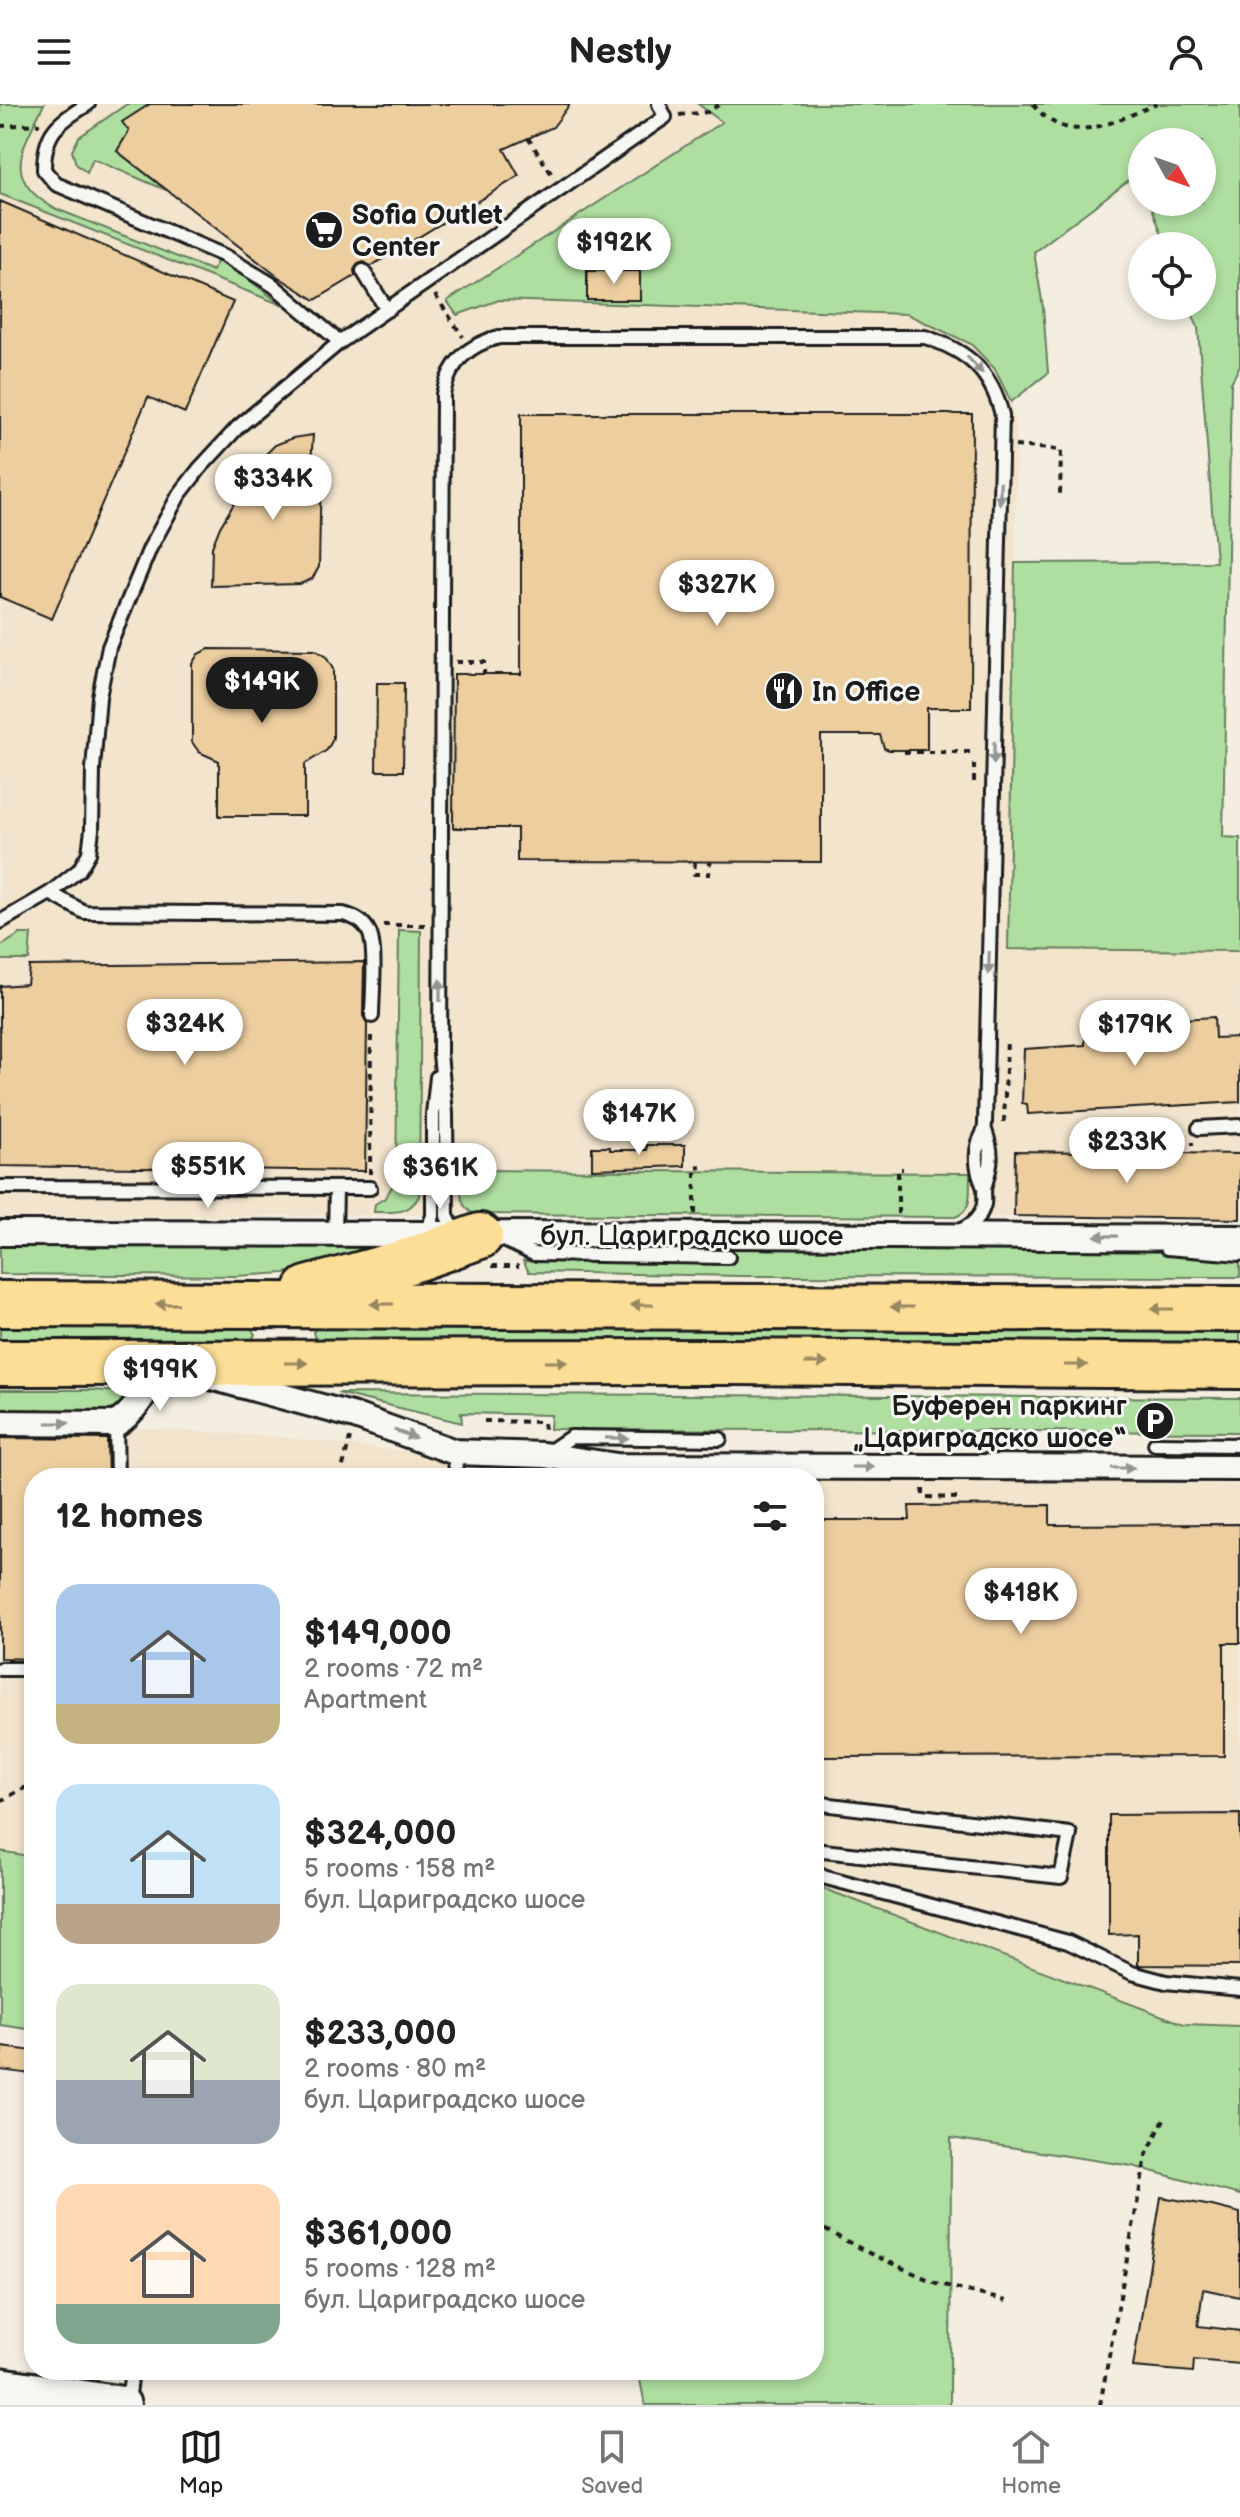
<!DOCTYPE html>
<html lang="en">
<head>
<meta charset="utf-8">
<style>
  :root { --surface:#fff; --page:#f2f2f2; --text:#222; --muted:#767676; --line:#e0e0e0; --accent:#1c1c1c }
  body { margin:0; font-family:"Balsamiq Sans",sans-serif; background:var(--page); color:var(--text); height:100vh; display:flex; flex-direction:column; font-size:30px; white-space:nowrap }
  * { box-sizing:border-box; margin:0 }
  p { font-size:26px; color:var(--muted) }
  .icon { flex:none; width:44px; height:44px; fill:none; stroke:currentColor; stroke-width:2; stroke-linecap:round; stroke-linejoin:round }
  .map { position:relative; flex:1; overflow:hidden }
  .sheet { position:absolute; left:24px; top:1364px; width:800px; height:912px; display:flex; flex-direction:column; background:var(--surface); border-radius:32px; box-shadow:0 4px 12px #0003 }
  .sheet>* { flex:none }
  .needle { width:52px; rotate:130deg }
  .tools { position:absolute; left:1128px; top:24px; display:grid; gap:16px }
  .tools a { display:grid; place-items:center; width:88px; height:88px; border-radius:50%; background:var(--surface); box-shadow:0 4px 12px #0003; font-size:40px }
  .price { position:absolute; translate:-50% -68px; padding:0 18px; border-radius:28px; background:#fff; color:#222; font-size:26px; line-height:52px; filter:drop-shadow(0 2px 4px #0008) }
  .price::after { content:''; position:absolute; left:50%; top:48px; width:24px; height:18px; margin-left:-12px; background:inherit; clip-path:polygon(0 0,100% 0,50% 100%) }
  .price.selected { background:var(--accent); color:#fff }
  ul { padding:0; list-style:none }
  li { display:flex; align-items:center; gap:24px; height:200px; padding:0 32px }
  li span { display:grid; place-items:center; flex:none; width:224px; height:160px; border-radius:24px; color:#555 }
  li>.icon { margin-inline-start:auto }
  span .icon { width:96px; height:96px; fill:#fffc; stroke-width:1 }
  li b { font-size:34px }
  h2 { display:flex; justify-content:space-between; align-items:center; height:96px; padding:0 32px; font-size:34px }
  header { display:flex; justify-content:space-between; align-items:center; height:104px; padding:0 32px; background:var(--surface); font-size:36px; font-weight:700 }
  .menu { display:flex; justify-content:space-around; align-items:center; height:112px; border-top:2px solid var(--line); background:var(--surface); font-size:22px; color:var(--muted) }
  .menu a { display:grid; justify-items:center; gap:4px }
  .menu .selected { color:var(--accent) }
  .map>svg:first-child { display:block }
  .built { fill:#f2e4cd }
  .green { fill:#afdfa0; stroke:#667e5e; stroke-width:2 }
  .building { fill:#edce9f; stroke:#1c1c1c; stroke-width:2 }
  .lines { fill:none; stroke-linecap:round; stroke-linejoin:round }
  .lane-casing { stroke:#1c1c1c; stroke-width:18 }
  .street-casing { stroke:#1c1c1c; stroke-width:30 }
  .secondary-casing { stroke:#1c1c1c; stroke-width:42 }
  .highway-casing { stroke:#1c1c1c; stroke-width:50 }
  .path { stroke:#1c1c1c; stroke-width:4; stroke-dasharray:6 6; stroke-linecap:butt }
  .lane { stroke:#f6f6f2; stroke-width:12 }
  .street { stroke:#f6f6f2; stroke-width:24 }
  .secondary { stroke:#f6f6f2; stroke-width:36 }
  .highway { stroke:#fdde96; stroke-width:44 }
  .oneway { fill:#949492 }
  .oneway2 { fill:#98875f }
  .labels { text-anchor:middle; stroke-width:6; stroke-linejoin:round; paint-order:stroke }
  .poi-label { font-size:28px; font-weight:bold; fill:#1c1c1c; stroke:#f6f6f2; text-anchor:start }
  .street-label { font-size:28px; fill:#1c1c1c; stroke:#f6f6f2 }
</style>
</head>
<body>
<header><svg class="icon" aria-label="menu" viewBox="0 0 24 24"><path d="M4 6h16M4 12h16M4 18h16"/></svg>Nestly<svg class="icon" aria-label="person" viewBox="0 0 24 24"><circle cx="12" cy="8" r="4"/><path d="M4 21q1-7 8-7t8 7"/></svg></header>
<div class="map">
<svg width="1240" height="2301" viewBox="0 0 1240 2301">
  <rect width="100%" height="100%" fill="#f4eee1"/>
  <filter id="ink" filterUnits="userSpaceOnUse"><feTurbulence type="fractalNoise" baseFrequency=".0125" numOctaves="2"/><feDisplacementMap in="SourceGraphic" scale="16" xChannelSelector="R" yChannelSelector="G"/><feConvolveMatrix kernelMatrix="1 2 1 2 8 2 1 2 1" color-interpolation-filters="sRGB"/></filter>
  <g filter="url(#ink)">
    <path class="built" d="M 33,0 L 698,0 L 722,18 L 448,197 L 457,211 L 499,196 L 907,210 L 971,240 L 995,265 L 1011,298 L 1017,332 L 1008,845 L 1240,847 L 1240,1112 L 955,1113 L 474,1110 L 0,1114 L 0,69 Z
      M 0,1322 L 120,1323 L 271,1332 L 566,1366 L 1240,1381 L 1240,1922 L 1184,1920 L 814,1781 L 814,1374 L 34,1374 L 34,1753 L 0,1747 Z"/>
    <path class="green" d="M 0,0 L 44,0 C 23,43 0,74 54,104 L 213,167 L 219,153 L 282,201 L 0,90 Z
      M 127,0 L 150,0 L 123,18 L 129,27 L 117,47 L 166,86 L 93,55 L 87,69 L 76,60 L 72,47 L 79,33 Z
      M 698,0 L 1240,0 L 1240,261 L 1231,279 L 1223,733 L 1240,734 L 1240,847 L 1008,845 L 1015,459 L 1216,458 L 1198,224 L 1189,202 L 1202,202 L 1202,142 L 1166,142 L 1150,98 L 1202,98 L 1202,38 L 1142,38 L 1142,78 L 1138,69 L 1034,148 L 1043,203 L 1048,269 L 1011,298 L 995,265 L 971,240 L 907,210 L 499,196 L 457,211 L 447,197 L 722,18 Z
      M 399,826 L 421,827 L 419,1092 C 409,1111 394,1108 374,1108 L 375,1100 L 385,1094 L 396,1076 Z
      M 20,830 L 31,830 L 29,856 L 0,856 L 0,843 Z
      M 462,1066 L 970,1069 C 969,1086 974,1107 955,1113 L 474,1110 C 457,1101 461,1083 462,1066 Z
      M 0,1140 L 303,1142 L 405,1146 L 351,1160 L 284,1169 L 235,1172 L 0,1170 Z
      M 730,1142 L 1162,1144 L 1240,1157 L 1240,1173 L 742,1172 L 529,1168 L 523,1157 L 730,1160 Z
      M 0,1219 L 250,1223 L 255,1230 L 252,1236 L 248,1238 L 0,1235 Z
      M 319,1222 L 1240,1224 L 1240,1243 L 316,1238 L 313,1228 Z
      M 0,1286 L 93,1286 L 119,1288 L 128,1297 L 116,1308 L 105,1310 L 0,1307 Z
      M 337,1289 L 1240,1294 L 1240,1328 L 550,1325 L 551,1311 L 461,1309 L 462,1319 Z
      M 0,1747 L 34,1753 L 34,1926 L 0,1921 Z
      M 814,1781 L 1184,1920 L 1240,1922 L 1240,2091 L 1132,2062 L 951,2034 L 950,2301 L 645,2301 L 638,2266 L 814,2266 Z"/>
    <path class="building" d="M 150,0 L 570,0 L 553,23 L 504,45 L 519,72 L 371,162 L 364,158 L 358,160 L 354,166 L 355,172 L 315,196 L 277,172 L 117,47 L 129,27 L 122,18 Z
      M 0,97 L 233,198 L 185,309 L 148,293 L 52,515 L 0,493 Z
      M 587,167 L 640,167 L 640,196 L 587,196 Z
      M 521,310 L 972,310 L 971,604 L 927,604 L 927,646 L 889,646 L 884,644 L 880,631 L 821,631 L 821,758 L 517,757 L 517,724 L 453,724 L 454,570 L 521,570 Z
      M 313,331 L 311,360 L 321,360 L 319,463 L 312,475 L 300,480 L 211,482 L 212,443 L 220,423 L 260,356 L 275,341 L 293,334 Z
      M 209,545 L 315,546 L 326,553 L 333,565 L 333,635 L 327,646 L 305,660 L 305,712 L 219,712 L 219,657 L 199,648 L 192,638 L 192,560 L 198,550 Z
      M 377,579 L 404,579 L 403,667 L 376,667 Z
      M 364,858 L 363,912 L 367,919 L 365,1067 L 0,1062 L 0,882 L 27,880 L 29,862 Z
      M 1214,913 L 1215,934 L 1240,933 L 1240,998 L 1028,1010 L 1027,1000 L 1022,999 L 1024,945 L 1085,941 L 1085,921 Z
      M 647,1041 L 685,1041 L 685,1062 L 592,1065 L 592,1043 L 610,1043 L 610,1046 L 647,1046 Z
      M 1015,1047 L 1240,1050 L 1240,1115 L 1014,1112 Z
      M 0,1334 L 107,1335 L 108,1374 L 34,1374 L 34,1555 L 0,1554 Z
      M 1050,1401 L 1050,1421 L 1240,1420 L 1240,1539 L 1224,1539 L 1224,1652 L 814,1653 L 814,1416 L 910,1416 L 909,1402 Z
      M 1240,1710 L 1240,1862 L 1138,1861 L 1138,1830 L 1109,1831 L 1109,1711 Z
      M 2,1943 L 34,1947 L 31,1970 L 0,1966 Z
      M 1161,2093 L 1212,2102 L 1240,2109 L 1240,2193 L 1203,2185 L 1198,2222 L 1240,2227 L 1240,2260 L 1194,2256 L 1193,2268 L 1133,2263 Z"/>
    <g class="lines">
      <defs>
        <path id="lane" d="M 88,0 C 58,19 44,27 44,66 L 56,80 L 225,152 L 273,181 L 340,238
          M 363,167 L 387,206
          M 50,789 L 84,808 L 343,810 C 354,813 364,817 369,828 C 377,843 372,893 372,912
          M 0,818 L 50,789 L 79,766 L 89,749 L 92,726 L 93,665 L 99,593 L 109,543 L 150,444 L 179,391 L 200,364 L 238,323 L 340,238 L 665,13 L 659,0
          M 1199,1024 L 1240,1022
          M 0,1083 L 370,1084
          M 959,1127 C 971,1122 981,1113 984,1100 C 985,1094 983,1087 985,1081 C 992,1059 993,1048 985,1026
          M 421,1129 L 428,1124 L 433,1112 L 433,1010 L 437,973
          M 460,1129 L 453,1124 L 447,1112 L 446,1009 L 440,950 L 443,290 C 450,258 468,241 499,233 L 925,233 C 968,247 991,267 1002,311 L 985,1019 C 985,1027 982,1031 979,1038 C 974,1053 978,1070 984,1084
          M 335,1130 L 336,1084
          M 506,1137 L 534,1150 L 728,1153
          M 1167,1144 L 1240,1150
          M 116,1320 L 117,1374
          M 1155,1340 L 1240,1341
          M 455,1348 L 456,1374
          M 547,1349 L 571,1333 L 720,1335
          M 0,1565 L 34,1565
          M 814,1699 L 1070,1730 L 1061,1773 L 814,1746
          M 814,1766 L 823,1773 L 1068,1838 L 1132,1869 L 1166,1878 L 1240,1885
          M 128,2299 L 132,2266"/>
        <path id="street" d="M 0,1129 C 413,1131 827,1129 1240,1134
          M 211,1273 L 355,1312 L 455,1348 L 544,1351 L 617,1362 L 1240,1364
          M 0,1319 L 116,1320 C 138,1306 149,1281 162,1259 L 167,1261"/>
        <path id="secondary" d="M 0,2282 L 122,2301"/>
        <path id="highway" d="M 307,1185 L 409,1157 L 480,1132
          M 0,1200 L 1240,1205
          M 0,1259 L 732,1258 L 1240,1262"/>
      </defs>
      <use href="#lane" class="lane-casing"/>
      <use href="#street" class="street-casing"/>
      <use href="#secondary" class="secondary-casing"/>
      <use href="#highway" class="highway-casing"/>
      <path class="path" d="M 1033,0 C 1068,46 1114,17 1157,0
        M 679,11 L 708,8 L 720,0
        M 0,22 L 40,20
        M 528,34 L 553,72
        M 435,191 L 463,233
        M 1015,342 L 1061,346 L 1060,391
        M 456,558 L 484,558 L 484,570
        M 904,648 L 975,648
        M 974,678 L 974,659
        M 695,758 L 694,770 L 709,770 L 710,758
        M 383,821 L 426,821
        M 1004,1018 L 1007,936
        M 1167,1040 L 1194,1040
        M 370,1070 L 371,926
        M 695,1110 L 695,1064 L 701,1063
        M 898,1110 L 898,1065 L 903,1065
        M 492,1162 L 519,1162
        M 484,1317 L 543,1318 L 544,1325
        M 915,1343 L 914,1339 L 918,1335 L 938,1334
        M 340,1374 L 350,1334
        M 923,1385 L 923,1393 L 959,1394
        M 0,1697 L 34,1679
        M 814,2120 L 871,2150 L 936,2179 L 1006,2197
        M 1100,2301 L 1146,2052 L 1165,2013"/>
      <use href="#lane" class="lane"/>
      <use href="#street" class="street"/>
      <use href="#secondary" class="secondary"/>
      <use href="#highway" class="highway"/>
    </g>
    <defs><path id="oneway-solid" d="M-6-.8H1V-3.2L6.5 0L1 3.2V.8H-6Z" transform="scale(2)"/></defs>
    <g class="oneway">
      <use href="#oneway-solid" transform="translate(975 261) rotate(47)"/>
      <use href="#oneway-solid" transform="translate(1000 389) rotate(91)"/>
      <use href="#oneway-solid" transform="translate(994 649) rotate(91)"/>
      <use href="#oneway-solid" transform="translate(989 859) rotate(91)"/>
      <use href="#oneway-solid" transform="translate(440 886) rotate(-90)"/>
      <use href="#oneway-solid" transform="translate(1106 1132) rotate(-179)"/>
      <use href="#oneway-solid" transform="translate(58 1319)"/>
      <use href="#oneway-solid" transform="translate(405 1330) rotate(20)"/>
      <use href="#oneway-solid" transform="translate(617 1334) rotate(1)"/>
      <use href="#oneway-solid" transform="translate(863 1363)"/>
      <use href="#oneway-solid" transform="translate(1123 1364)"/>
    </g>
    <g class="oneway2">
      <use href="#oneway-solid" transform="translate(167 1200) rotate(-180)"/>
      <use href="#oneway-solid" transform="translate(382 1200) rotate(-180)"/>
      <use href="#oneway-solid" transform="translate(642 1201) rotate(-180)"/>
      <use href="#oneway-solid" transform="translate(902 1203) rotate(-180)"/>
      <use href="#oneway-solid" transform="translate(1162 1205) rotate(-180)"/>
      <use href="#oneway-solid" transform="translate(556 1258)"/>
      <use href="#oneway-solid" transform="translate(296 1259)"/>
      <use href="#oneway-solid" transform="translate(816 1259)"/>
      <use href="#oneway-solid" transform="translate(1076 1261)"/>
    </g>
  </g>
  <defs>
    <symbol id="supermarket-disc" viewBox="-11 -11 22 22"><circle r="9.5" fill="#1c1c1c" stroke="#f6f6f2"/><path d="M-6-5.5h2.5l.6 2H6L4.5 2H-2.5L-4.4-4H-6ZM-1.5 3.2a1.3 1.3 0 1 0 .1 0ZM3 3.2a1.3 1.3 0 1 0 .1 0Z" fill="#fff"/></symbol>
    <symbol id="restaurant-disc" viewBox="-11 -11 22 22"><circle r="9.5" fill="#1c1c1c" stroke="#f6f6f2"/><path d="M-5-6h1v4h1v-4h1v4h1v-4h1v5L-1.5 .5V6h-2V.5L-5-1ZM5-6V6H3V1.5H1.5Q1.5-4 5-6Z" fill="#fff"/></symbol>
    <symbol id="parking-disc" viewBox="-11 -11 22 22"><circle r="9.5" fill="#1c1c1c" stroke="#f6f6f2"/><path d="M-3.5-5.5H1a3.5 3.5 0 0 1 0 7H-1V5.5H-3.5ZM-1-3.4V-.6H.8a1.4 1.4 0 0 0 0-2.8Z" fill="#fff"/></symbol>
  </defs>
  <g fill-rule="evenodd">
    <use href="#supermarket-disc" x="302" y="104" width="44" height="44"/>
    <use href="#restaurant-disc" x="762" y="565" width="44" height="44"/>
    <use href="#parking-disc" x="1133" y="1295" width="44" height="44"/>
  </g>
  <g class="labels">
    <g class="poi-label">
      <text x="352" y="120">Sofia Outlet<tspan x="352" dy="32">Center</tspan></text>
      <text x="812" y="597">In Office</text>
      <text x="1127" y="1311" text-anchor="end">Буферен паркинг<tspan x="1127" dy="32">„Цариградско шосе“</tspan></text>
    </g>
    <g class="street-label">
      <text x="692" y="1141">бул. Цариградско шосе</text>
    </g>
  </g>
</svg>
<div class="tools">
<a><svg class="needle" viewBox="-14 -14 28 28"><path d="M0-13l5 13h-10z" fill="#e53935"/><path d="M0 13l5-13h-10z" fill="#767676"/></svg></a>
<a><svg class="icon" aria-label="locate" viewBox="0 0 24 24"><circle cx="12" cy="12" r="6"/><path d="M12 2v4M12 18v4M2 12h4M18 12h4"/></svg></a>
</div>
<b class="price" style="left:614px;top:182px">$192K</b>
<b class="price" style="left:273px;top:418px">$334K</b>
<b class="price" style="left:717px;top:524px">$327K</b>
<b class="price selected" style="left:262px;top:621px">$149K</b>
<b class="price" style="left:185px;top:963px">$324K</b>
<b class="price" style="left:1135px;top:964px">$179K</b>
<b class="price" style="left:639px;top:1053px">$147K</b>
<b class="price" style="left:1127px;top:1081px">$233K</b>
<b class="price" style="left:208px;top:1106px">$551K</b>
<b class="price" style="left:440px;top:1107px">$361K</b>
<b class="price" style="left:160px;top:1309px">$199K</b>
<b class="price" style="left:1021px;top:1532px">$418K</b>
<section class="sheet">
<h2>12 homes<svg class="icon" aria-label="filters" viewBox="0 0 24 24"><path d="M4 7h16M4 17h16"/><circle cx="9" cy="7" r="2"/><circle cx="15" cy="17" r="2"/></svg></h2>
<ul>
<li><span style="background:linear-gradient(#a9c7e8 75%,#c2b280 0)"><svg class="icon" aria-label="home" viewBox="0 0 24 24"><path d="M3 11l9-7 9 7M6 9v11h12V9"/></svg></span><div><b>$149,000</b><p>2 rooms · 72 m²</p><p>Apartment</p></div></li>
<li><span style="background:linear-gradient(#bfe0f5 75%,#b9a48a 0)"><svg class="icon" aria-label="home" viewBox="0 0 24 24"><path d="M3 11l9-7 9 7M6 9v11h12V9"/></svg></span><div><b>$324,000</b><p>5 rooms · 158 m²</p><p>бул. Цариградско шосе</p></div></li>
<li><span style="background:linear-gradient(#dfe7d0 60%,#9aa5b1 0)"><svg class="icon" aria-label="home" viewBox="0 0 24 24"><path d="M3 11l9-7 9 7M6 9v11h12V9"/></svg></span><div><b>$233,000</b><p>2 rooms · 80 m²</p><p>бул. Цариградско шосе</p></div></li>
<li><span style="background:linear-gradient(#ffd9b3 75%,#7fa58c 0)"><svg class="icon" aria-label="home" viewBox="0 0 24 24"><path d="M3 11l9-7 9 7M6 9v11h12V9"/></svg></span><div><b>$361,000</b><p>5 rooms · 128 m²</p><p>бул. Цариградско шосе</p></div></li>
</ul>
</section>
</div>
<nav class="menu">
<a class="selected"><svg class="icon" aria-label="map" viewBox="0 0 24 24"><path d="M3 6l6-2 6 2 6-2v14l-6 2-6-2-6 2zM9 4v14M15 6v14"/></svg>Map</a>
<a><svg class="icon" aria-label="saved" viewBox="0 0 24 24"><path d="M7 4h10v16l-5-4-5 4z"/></svg>Saved</a>
<a><svg class="icon" aria-label="home" viewBox="0 0 24 24"><path d="M3 11l9-7 9 7M6 9v11h12V9"/></svg>Home</a>
</nav>
</body>
</html>
